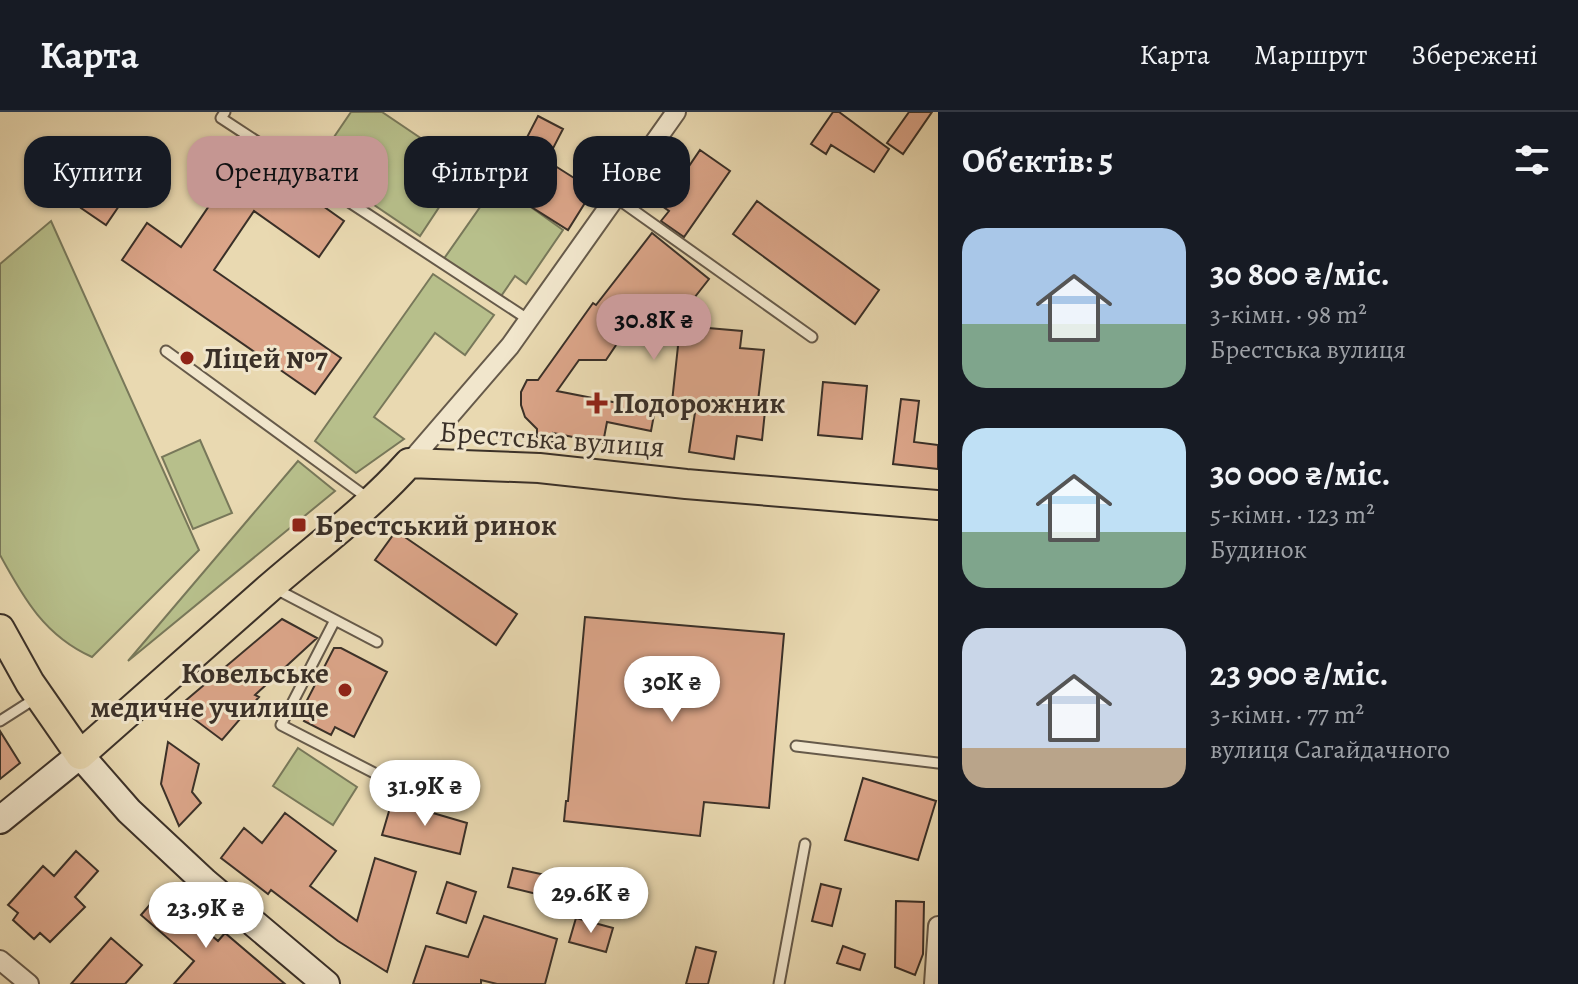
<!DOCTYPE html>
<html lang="uk">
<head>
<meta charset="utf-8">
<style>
  :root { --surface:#171b24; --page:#20242c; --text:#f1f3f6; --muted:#9ea1a6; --line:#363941; --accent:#c59692 }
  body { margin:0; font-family:Alegreya,serif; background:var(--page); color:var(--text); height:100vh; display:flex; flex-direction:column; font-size:30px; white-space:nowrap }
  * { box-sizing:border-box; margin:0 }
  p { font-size:26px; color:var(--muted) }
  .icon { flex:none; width:44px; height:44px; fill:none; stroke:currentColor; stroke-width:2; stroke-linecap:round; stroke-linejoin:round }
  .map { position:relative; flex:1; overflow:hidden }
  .drawer { display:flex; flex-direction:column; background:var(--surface); width:640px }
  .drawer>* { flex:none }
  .banner { position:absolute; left:24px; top:24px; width:760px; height:72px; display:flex; gap:16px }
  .price { position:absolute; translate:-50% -68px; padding:0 18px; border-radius:28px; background:#fff; color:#222; font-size:26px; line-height:52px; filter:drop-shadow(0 2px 4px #0008) }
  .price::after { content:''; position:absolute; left:50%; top:48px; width:24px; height:18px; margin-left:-12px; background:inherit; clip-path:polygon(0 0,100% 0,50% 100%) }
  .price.current { background:var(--accent); color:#111 }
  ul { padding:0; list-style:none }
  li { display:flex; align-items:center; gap:24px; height:200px; padding:0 24px }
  li span { display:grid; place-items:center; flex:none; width:224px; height:160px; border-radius:24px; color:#555 }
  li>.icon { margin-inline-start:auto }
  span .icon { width:96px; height:96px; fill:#fffc; stroke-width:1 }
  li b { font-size:34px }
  h2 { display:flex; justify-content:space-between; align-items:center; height:96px; padding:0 24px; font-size:34px }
  .tag { padding:0 28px; border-radius:24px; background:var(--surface); box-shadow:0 2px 6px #0004; font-size:28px; line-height:72px }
  .tag.current { background:var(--accent); color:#111 }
  header { display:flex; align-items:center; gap:48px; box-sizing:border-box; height:112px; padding:0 40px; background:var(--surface); border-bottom:2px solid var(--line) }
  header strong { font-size:38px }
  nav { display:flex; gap:44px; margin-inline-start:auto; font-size:28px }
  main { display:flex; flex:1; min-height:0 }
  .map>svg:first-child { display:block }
  .green { fill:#b7bf8b; stroke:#78785a; stroke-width:2 }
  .building { fill:#dba589; stroke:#3a3028; stroke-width:2 }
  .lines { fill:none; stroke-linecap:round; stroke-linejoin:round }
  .service-casing { stroke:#665a4a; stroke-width:13 }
  .minor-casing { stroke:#665a4a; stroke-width:22 }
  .secondary-casing { stroke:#3a3028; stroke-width:30 }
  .primary-casing { stroke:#3a3028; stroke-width:32 }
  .service { stroke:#f1e6cc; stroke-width:9 }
  .minor { stroke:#f1e6cc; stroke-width:18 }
  .secondary { stroke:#f1e6cc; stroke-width:26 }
  .primary { stroke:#e9d9b1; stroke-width:28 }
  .poi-dot { fill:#8f2418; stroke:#f1e6cc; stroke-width:3 }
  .labels { text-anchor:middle; stroke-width:6; stroke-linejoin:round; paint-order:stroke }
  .poi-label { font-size:30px; font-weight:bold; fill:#3a3028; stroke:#f1e6cc; text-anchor:start }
  .street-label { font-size:30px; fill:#3a3028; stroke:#f1e6cc }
</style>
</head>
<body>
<header>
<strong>Карта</strong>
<nav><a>Карта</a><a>Маршрут</a><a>Збережені</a></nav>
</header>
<main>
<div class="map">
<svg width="938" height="872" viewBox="0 0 938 872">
  <rect width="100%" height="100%" fill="#e9d9b1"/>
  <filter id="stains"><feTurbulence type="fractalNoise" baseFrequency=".0025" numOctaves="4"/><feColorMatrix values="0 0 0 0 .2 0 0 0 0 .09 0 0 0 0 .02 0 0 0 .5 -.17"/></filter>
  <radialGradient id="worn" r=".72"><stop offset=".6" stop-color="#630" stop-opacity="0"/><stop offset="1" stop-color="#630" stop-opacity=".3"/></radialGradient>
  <path class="green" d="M 351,0 L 382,0 L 465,56 L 420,124 L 315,53 Z
    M 497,71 L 563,118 L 526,172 L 515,164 L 499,187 L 443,148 Z
    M 51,109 L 199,438 L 92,545 C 45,524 24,487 0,443 L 0,152 Z
    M 433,162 L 494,203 L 465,243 L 435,221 L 374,305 L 404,327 L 356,361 L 315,329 Z
    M 200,328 L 232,401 L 193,417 L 162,345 Z
    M 298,349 L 335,379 L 128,549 Z
    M 298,636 L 357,675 L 333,713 L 273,674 Z"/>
  <path class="building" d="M 833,0 L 839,0 L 889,37 L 874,60 L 831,33 L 826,42 L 811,32 Z
    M 909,0 L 932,0 L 903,42 L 887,31 Z
    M 538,4 L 563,17 L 547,48 L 541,45 L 593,78 L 568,118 L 514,84 L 539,44 L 522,35 Z
    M 133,30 L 147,39 L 114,90 L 119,94 L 106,113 L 81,96 L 95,77 L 100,80 Z
    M 700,38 L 730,59 L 684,125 L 661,109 L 669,99 L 662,94 Z
    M 243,44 L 279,69 L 282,65 L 344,109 L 319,145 L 254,99 L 214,158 L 341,246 L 315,282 L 122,148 L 147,111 L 181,135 Z
    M 757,89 L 879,178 L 855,212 L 733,122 Z
    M 652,121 L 709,167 L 673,213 L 742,219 L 740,236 L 764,238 L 757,298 L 765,299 L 762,328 L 737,324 L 734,347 L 689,340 L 696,294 L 672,290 L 678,234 L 637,202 L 606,248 L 579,248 L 557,279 L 618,291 L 619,285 L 656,292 L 651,319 L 607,310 L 603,331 L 553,321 L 553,330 L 537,330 L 537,317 L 525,305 L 521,293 L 521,280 L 527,268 L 538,268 L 593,191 L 596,193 Z
    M 823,270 L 867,274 L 862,327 L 818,323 Z
    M 901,287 L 919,289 L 914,330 L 938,333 L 938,357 L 893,352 Z
    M 396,419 L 517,502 L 496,533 L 375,448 Z
    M 585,505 L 784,522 L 769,696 L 704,690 L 700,724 L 564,709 L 566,689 L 568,689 Z
    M 282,507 L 317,526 L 255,583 L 259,585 L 222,628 L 178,595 Z
    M 334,536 L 341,536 L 387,560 L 354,625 L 335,615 L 331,623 L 304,609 L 310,599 L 303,596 Z
    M 0,619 L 20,651 L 0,667 Z
    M 168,630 L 199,652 L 192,680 L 201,691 L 179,714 L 161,672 Z
    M 863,666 L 936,689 L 918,748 L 845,728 Z
    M 392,689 L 467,711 L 460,742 L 382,723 Z
    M 285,701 L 336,739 L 310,774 L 357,809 L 375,746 L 416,760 L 387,860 L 338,829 L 271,778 L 268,782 L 221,746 L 244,716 L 262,731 Z
    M 76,739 L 98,759 L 75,785 L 85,795 L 50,830 L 40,821 L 34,827 L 13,808 L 18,801 L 8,793 L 43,754 L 54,764 Z
    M 513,756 L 550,764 L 545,784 L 508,775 Z
    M 447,770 L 476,780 L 466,811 L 437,801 Z
    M 821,772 L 841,777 L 832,814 L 812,809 Z
    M 161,780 L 218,829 L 225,821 L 285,872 L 174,872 L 194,849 L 141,803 Z
    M 896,789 L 924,790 L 923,842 L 915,863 L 895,855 Z
    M 484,804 L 557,827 L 545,872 L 497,872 L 481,868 L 481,872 L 413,872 L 426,834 L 468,845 Z
    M 576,806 L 613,816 L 606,840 L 569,830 Z
    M 111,826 L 142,853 L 125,872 L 71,872 Z
    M 843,834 L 865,842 L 860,858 L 837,851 Z
    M 696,835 L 716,840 L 708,872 L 686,872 Z"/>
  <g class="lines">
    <defs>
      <path id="service" d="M 225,0 L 221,6 L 529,208
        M 615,85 L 812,225
        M 166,239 L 369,387
        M 274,476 L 377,530
        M 335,508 L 281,613 L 419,684
        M 0,609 L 36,586
        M 796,634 L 938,651
        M 779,872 L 805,732"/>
      <path id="minor" d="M 409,351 L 510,234 L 676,0
        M 0,848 L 29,872
        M 934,872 L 938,814"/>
      <path id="secondary" d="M 0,708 L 80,643 L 129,699 L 205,770 L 326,872"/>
      <path id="primary" d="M 0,517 L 30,571 L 80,643 C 143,588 205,532 268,477 C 316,435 366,399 409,351 L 539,356 L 686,372 L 938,393"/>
    </defs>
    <use href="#service" class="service-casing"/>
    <use href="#minor" class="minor-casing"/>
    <use href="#secondary" class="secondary-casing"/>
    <use href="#primary" class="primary-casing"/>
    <use href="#service" class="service"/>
    <use href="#minor" class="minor"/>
    <use href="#secondary" class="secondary"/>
    <use href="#primary" class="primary"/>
  </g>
  <g class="poi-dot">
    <circle cx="187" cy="246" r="8"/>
    <path d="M593 279h8v8h8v8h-8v8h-8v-8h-8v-8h8z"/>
    <rect x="291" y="405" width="16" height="16" rx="4"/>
    <circle cx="345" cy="578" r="8"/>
  </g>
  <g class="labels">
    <g class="poi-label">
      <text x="203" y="256">Ліцей №7</text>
      <text x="613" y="301">Подорожник</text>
      <text x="315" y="423">Брестський ринок</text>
      <text x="329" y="571" text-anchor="end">Ковельське<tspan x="329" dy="34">медичне училище</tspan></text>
    </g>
    <g class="street-label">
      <text transform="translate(552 327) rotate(4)" y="10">Брестська вулиця</text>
    </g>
  </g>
  <rect width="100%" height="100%" filter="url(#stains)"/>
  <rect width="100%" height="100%" fill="url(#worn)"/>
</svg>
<b class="price current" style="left:654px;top:250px">30.8K ₴</b>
<b class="price" style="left:672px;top:612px">30K ₴</b>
<b class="price" style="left:425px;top:716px">31.9K ₴</b>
<b class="price" style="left:591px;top:823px">29.6K ₴</b>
<b class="price" style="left:206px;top:838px">23.9K ₴</b>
<div class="banner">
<a class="tag">Купити</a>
<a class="tag current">Орендувати</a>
<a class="tag">Фільтри</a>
<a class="tag">Нове</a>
</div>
</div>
<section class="drawer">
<h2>Об’єктів: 5<svg class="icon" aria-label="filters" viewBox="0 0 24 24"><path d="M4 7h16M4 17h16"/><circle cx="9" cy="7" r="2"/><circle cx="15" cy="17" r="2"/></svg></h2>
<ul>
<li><span style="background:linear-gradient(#a9c7e8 60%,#7fa58c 0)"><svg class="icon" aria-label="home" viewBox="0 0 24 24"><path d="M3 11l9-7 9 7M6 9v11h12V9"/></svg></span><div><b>30 800 ₴/міс.</b><p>3-кімн. · 98 m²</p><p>Брестська вулиця</p></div></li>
<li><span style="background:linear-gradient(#bfe0f5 65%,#7fa58c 0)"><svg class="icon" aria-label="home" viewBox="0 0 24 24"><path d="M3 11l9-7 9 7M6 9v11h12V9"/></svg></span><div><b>30 000 ₴/міс.</b><p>5-кімн. · 123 m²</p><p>Будинок</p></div></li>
<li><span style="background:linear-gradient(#c9d6e8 75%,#b9a48a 0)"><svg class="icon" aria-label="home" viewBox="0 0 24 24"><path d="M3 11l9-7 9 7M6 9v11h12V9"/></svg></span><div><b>23 900 ₴/міс.</b><p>3-кімн. · 77 m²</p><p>вулиця Сагайдачного</p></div></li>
</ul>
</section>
</main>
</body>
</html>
